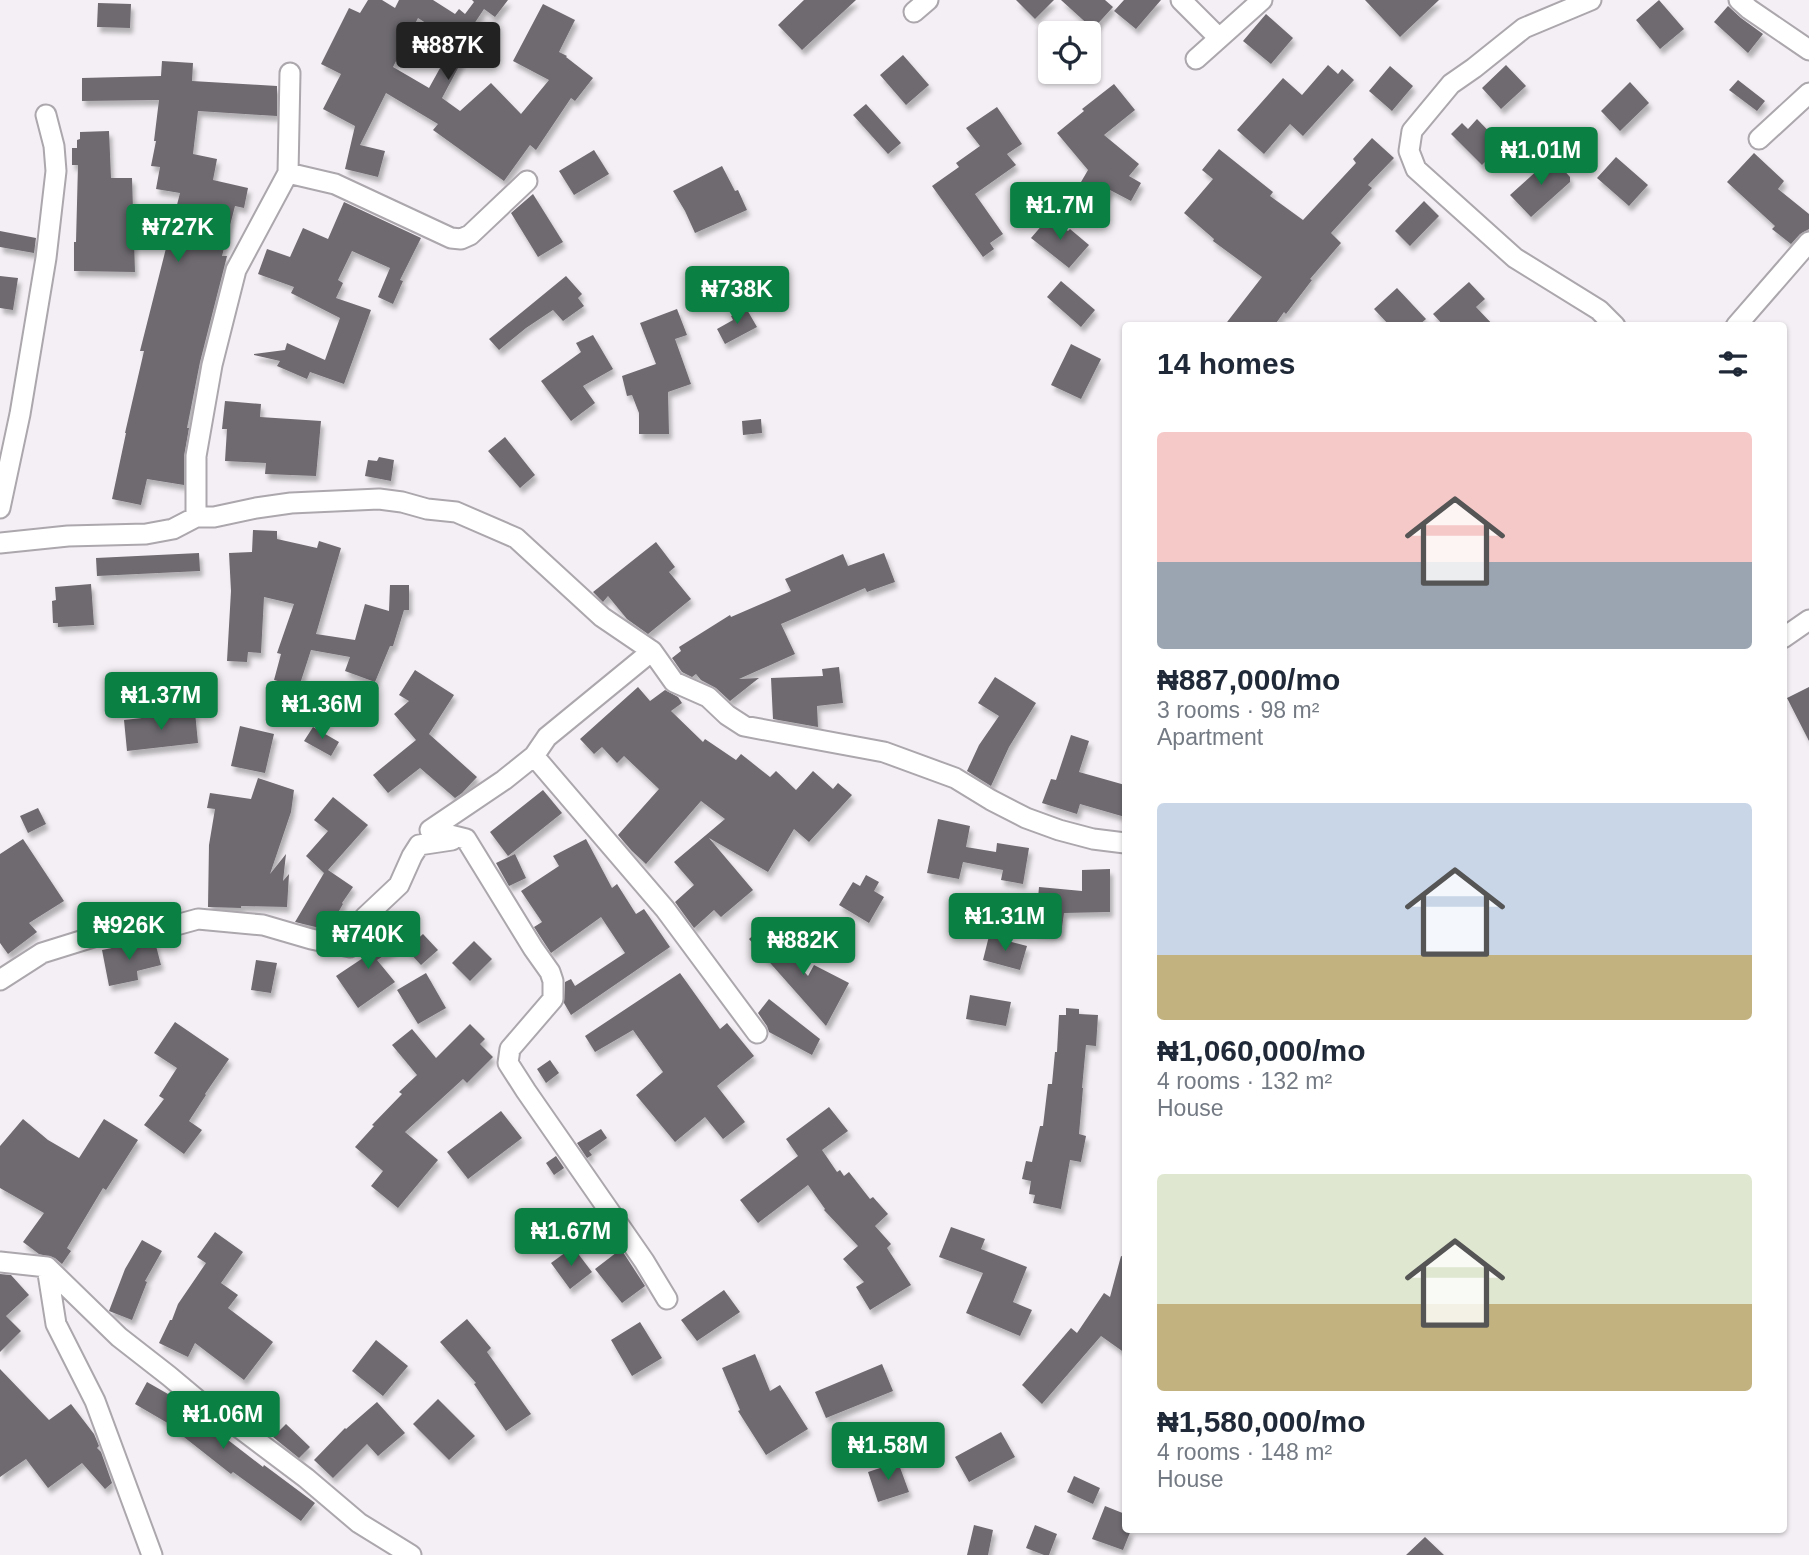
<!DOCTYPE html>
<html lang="en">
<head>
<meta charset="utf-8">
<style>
  :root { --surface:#fff; --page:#f6f6f7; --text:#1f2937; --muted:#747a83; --accent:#0b8043 }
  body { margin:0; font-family:Helvetica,sans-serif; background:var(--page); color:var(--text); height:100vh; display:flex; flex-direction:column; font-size:26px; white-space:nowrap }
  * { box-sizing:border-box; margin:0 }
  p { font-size:23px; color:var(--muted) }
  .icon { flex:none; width:38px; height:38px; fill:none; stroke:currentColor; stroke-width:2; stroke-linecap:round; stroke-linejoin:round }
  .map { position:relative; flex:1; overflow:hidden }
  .drawer { position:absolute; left:1122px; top:322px; width:665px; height:1211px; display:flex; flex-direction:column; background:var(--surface); border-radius:7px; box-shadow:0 2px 5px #0004 }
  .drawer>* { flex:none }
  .buttons { position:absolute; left:1038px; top:21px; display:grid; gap:14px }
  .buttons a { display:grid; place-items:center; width:63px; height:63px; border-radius:7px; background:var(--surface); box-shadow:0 2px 5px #0004; font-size:35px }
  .price { position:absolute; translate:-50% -60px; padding:0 16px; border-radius:7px; background:var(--accent); color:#fff; font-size:23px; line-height:46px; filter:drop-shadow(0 2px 4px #0008) }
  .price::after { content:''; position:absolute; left:50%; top:42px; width:21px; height:16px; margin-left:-10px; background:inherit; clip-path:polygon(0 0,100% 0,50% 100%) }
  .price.current { background:#222; color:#fff }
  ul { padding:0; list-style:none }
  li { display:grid; align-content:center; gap:14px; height:371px; padding:0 35px }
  li span { display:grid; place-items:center; height:217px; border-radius:7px; color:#555 }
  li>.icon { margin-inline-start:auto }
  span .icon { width:126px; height:126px; fill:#fffc; stroke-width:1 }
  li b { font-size:30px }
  h2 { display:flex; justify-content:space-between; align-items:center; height:84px; padding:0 35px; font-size:30px }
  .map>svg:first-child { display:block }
  .building { fill:#6e6a6f; filter:url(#shadow) }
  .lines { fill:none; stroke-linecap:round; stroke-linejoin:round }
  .street-casing { stroke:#aba7ac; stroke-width:23 }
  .street { stroke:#fff; stroke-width:19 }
</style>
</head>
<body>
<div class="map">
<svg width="1809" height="1555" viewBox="0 0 1809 1555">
  <defs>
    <filter id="shadow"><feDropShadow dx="3" dy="5.5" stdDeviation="2" flood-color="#0004"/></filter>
  </defs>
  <rect width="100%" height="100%" fill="#f3eff4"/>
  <path class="building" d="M 368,0 L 382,0 L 395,8 L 399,0 L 433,0 L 455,14 L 459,9 L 465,14 L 474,2 L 472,0 L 508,0 L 495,17 L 484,9 L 460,45 L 418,18 L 393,67 L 429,88 L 450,50 L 464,57 L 442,98 L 460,111 L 491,83 L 521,114 L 549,80 L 513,61 L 543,4 L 575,20 L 559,52 L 567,56 L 566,57 L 593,78 L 575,101 L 571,98 L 536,150 L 530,145 L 504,181 L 433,130 L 438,124 L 386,93 L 360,145 L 385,151 L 378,177 L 345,169 L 355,126 L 323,109 L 341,74 L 321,64 L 349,8 L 360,13 Z
    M 804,0 L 856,0 L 802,50 L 778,25 Z
    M 1016,0 L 1054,0 L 1035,19 Z
    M 1061,0 L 1105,0 L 1113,7 L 1093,29 Z
    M 1124,0 L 1161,0 L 1136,29 L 1114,11 Z
    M 1365,0 L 1439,0 L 1400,37 Z
    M 1659,0 L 1684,29 L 1660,49 L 1636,20 Z
    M 98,3 L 131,4 L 130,28 L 97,27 Z
    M 1728,6 L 1741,18 L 1763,34 L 1748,53 L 1714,22 Z
    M 1266,14 L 1293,38 L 1271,64 L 1243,41 Z
    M 903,55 L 929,85 L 906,105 L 880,75 Z
    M 162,61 L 193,63 L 192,81 L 277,86 L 277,116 L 198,111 L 193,154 L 217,159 L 213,180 L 248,188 L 244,208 L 235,206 L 222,256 L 227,256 L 200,362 L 187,428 L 189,428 L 184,456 L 184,485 L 147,479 L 141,505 L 112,499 L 126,433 L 125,433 L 144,351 L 140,351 L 180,193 L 156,189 L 160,167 L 151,166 L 156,141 L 154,141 L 159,100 L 82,101 L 82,78 L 161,76 Z
    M 1328,65 L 1338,74 L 1342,69 L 1354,80 L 1303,136 L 1290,124 L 1264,154 L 1237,130 L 1283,78 L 1302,95 Z
    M 1506,65 L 1526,86 L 1501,109 L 1482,88 Z
    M 1390,66 L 1413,86 L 1392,111 L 1369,91 Z
    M 1738,80 L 1765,101 L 1757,111 L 1729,90 Z
    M 1630,82 L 1649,103 L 1620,131 L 1601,111 Z
    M 1114,84 L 1135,110 L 1104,135 L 1139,164 L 1129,176 L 1141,183 L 1131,201 L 1110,190 L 1099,209 L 1074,194 L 1088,170 L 1057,133 L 1084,111 L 1082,109 Z
    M 866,104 L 901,143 L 888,154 L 853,115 Z
    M 997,107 L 1022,144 L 1007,154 L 1016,165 L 975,194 L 1003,234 L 990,243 L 994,249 L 983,257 L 932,186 L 959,167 L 956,163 L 980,146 L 966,128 Z
    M 1477,119 L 1502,145 L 1482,165 L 1451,134 L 1462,123 L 1468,129 Z
    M 109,131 L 111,178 L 132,178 L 135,272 L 74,271 L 74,242 L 76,242 L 78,165 L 72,165 L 72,148 L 77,148 L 77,140 L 80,139 L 80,132 Z
    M 1372,138 L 1394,158 L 1368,185 L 1372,188 L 1331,233 L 1341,243 L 1310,279 L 1312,280 L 1286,314 L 1284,312 L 1274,326 L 1224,326 L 1262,277 L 1213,241 L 1214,239 L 1184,213 L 1213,179 L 1202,170 L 1219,149 L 1273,192 L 1270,196 L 1303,220 L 1356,163 L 1353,159 Z
    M 594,150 L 609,174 L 574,195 L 559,171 Z
    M 1754,153 L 1784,181 L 1778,189 L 1809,214 L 1809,229 L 1800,234 L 1791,244 L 1772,229 L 1775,226 L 1727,182 Z
    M 1552,157 L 1570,177 L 1570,182 L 1531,217 L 1510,195 Z
    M 1616,157 L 1648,185 L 1629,206 L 1597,178 Z
    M 722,166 L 735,191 L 738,190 L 747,210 L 695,233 L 685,211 L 673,191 Z
    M 533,194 L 563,242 L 538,257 L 511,213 Z
    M 1424,201 L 1439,216 L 1410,246 L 1395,231 Z
    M 344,202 L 421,238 L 400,280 L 403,281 L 393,304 L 378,297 L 390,268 L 352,251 L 338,280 L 343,283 L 336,298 L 371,310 L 344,384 L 310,372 L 307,379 L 277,366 L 280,361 L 254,355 L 254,354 L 285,350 L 287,343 L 325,360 L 340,318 L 291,293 L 294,287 L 258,274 L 267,249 L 290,257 L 303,228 L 328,239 Z
    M 1050,216 L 1068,231 L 1070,229 L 1089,245 L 1069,268 L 1031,238 Z
    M 0,231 L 36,238 L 34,253 L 0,247 Z
    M 0,276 L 18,278 L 13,310 L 0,308 Z
    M 566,276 L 582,294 L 578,298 L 584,306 L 563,321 L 553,310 L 526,328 L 499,350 L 489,339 Z
    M 1061,281 L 1095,310 L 1081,327 L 1047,297 Z
    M 1469,282 L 1485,299 L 1476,307 L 1494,326 L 1444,326 L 1433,314 Z
    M 1397,288 L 1426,319 L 1418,326 L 1390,326 L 1374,309 Z
    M 746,308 L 757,327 L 725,344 L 717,329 L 733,320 L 731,316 Z
    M 677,309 L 687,335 L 675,339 L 691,384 L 668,392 L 669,434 L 639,434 L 639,413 L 632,395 L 627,396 L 622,376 L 656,364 L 640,323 Z
    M 593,335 L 613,369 L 583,386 L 595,403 L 571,421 L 541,381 L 581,352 L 576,343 Z
    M 1071,344 L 1101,359 L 1081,399 L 1051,385 Z
    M 225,401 L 261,404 L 260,417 L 321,421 L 316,476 L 265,474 L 266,463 L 225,461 L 227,429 L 222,429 Z
    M 761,419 L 762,433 L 743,435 L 742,421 Z
    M 505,437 L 535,475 L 520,488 L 488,451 Z
    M 379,457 L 394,460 L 391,481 L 365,476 L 368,460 L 377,461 Z
    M 253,530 L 277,531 L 277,539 L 317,548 L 319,541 L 341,548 L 316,634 L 355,640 L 365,604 L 389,611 L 390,585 L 409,585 L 409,610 L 404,610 L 393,646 L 390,646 L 375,682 L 345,671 L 350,657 L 311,650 L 299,687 L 274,680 L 281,654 L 277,653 L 294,604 L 264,597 L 261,653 L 248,652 L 247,662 L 227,661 L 231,591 L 229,553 L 252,552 Z
    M 656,542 L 675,567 L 669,572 L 691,599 L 648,634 L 627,619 L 608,596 L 603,602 L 593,592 Z
    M 199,553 L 200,571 L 97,576 L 96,558 Z
    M 884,553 L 895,582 L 867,592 L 865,588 L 781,624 L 795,654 L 739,679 L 759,678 L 730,701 L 716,688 L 701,680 L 696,674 L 692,677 L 682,672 L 672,658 L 681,651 L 679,647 L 730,615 L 731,617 L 791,591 L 785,579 L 843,554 L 848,566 Z
    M 91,584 L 94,625 L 58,627 L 58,623 L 53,623 L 52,601 L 56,600 L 55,587 Z
    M 839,667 L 843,703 L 817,706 L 818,727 L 773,719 L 771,678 L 823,676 L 822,669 Z
    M 415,670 L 454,695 L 429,734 L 477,777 L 462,793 L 455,798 L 420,768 L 388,793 L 373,775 L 416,740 L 394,714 L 409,701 L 399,695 Z
    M 995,677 L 1036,703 L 1009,747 L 991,786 L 967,771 L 979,745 L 999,716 L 978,703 Z
    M 638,687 L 650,701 L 665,690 L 678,697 L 682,703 L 671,711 L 703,742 L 705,739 L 736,760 L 741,754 L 770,777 L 776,771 L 796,790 L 813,771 L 833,789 L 838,783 L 852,795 L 809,842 L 794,829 L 768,872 L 709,838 L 753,890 L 721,917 L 714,910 L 694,928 L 675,902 L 694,885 L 674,862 L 725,819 L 701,801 L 646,864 L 632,851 L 618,835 L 659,789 L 624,756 L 617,763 L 602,747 L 594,754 L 580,739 Z
    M 1809,687 L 1809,741 L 1787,698 Z
    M 195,712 L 198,743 L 127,751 L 124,720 Z
    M 240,726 L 274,734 L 265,773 L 231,766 Z
    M 313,727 L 339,742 L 331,756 L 304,741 Z
    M 1071,735 L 1089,741 L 1079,772 L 1125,785 L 1125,817 L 1080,804 L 1077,814 L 1042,803 L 1051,779 L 1056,780 Z
    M 258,778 L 294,790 L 291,812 L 270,874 L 286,854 L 283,881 L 289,874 L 287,907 L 241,906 L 241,908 L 208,907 L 209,845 L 215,809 L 207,808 L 210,793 L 251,799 Z
    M 543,790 L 562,813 L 508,856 L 490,832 Z
    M 333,797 L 368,825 L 328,870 L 353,887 L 342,903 L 343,904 L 328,930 L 295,922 L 324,873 L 306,856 L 328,831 L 314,820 Z
    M 38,808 L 46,824 L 28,833 L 20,816 Z
    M 938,819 L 970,826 L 966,847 L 996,852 L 997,843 L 1029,848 L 1023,884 L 1001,880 L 1003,870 L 963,862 L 959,879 L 927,873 Z
    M 23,839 L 64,901 L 29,923 L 37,932 L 8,954 L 0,943 L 0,854 Z
    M 586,839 L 612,888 L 617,884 L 636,914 L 644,909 L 670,947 L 571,1015 L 564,1003 L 565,982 L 571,979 L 575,986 L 625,953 L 601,917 L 551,953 L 534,927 L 542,922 L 521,891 L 559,866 L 553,856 Z
    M 515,854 L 526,878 L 509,886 L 496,863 Z
    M 1110,869 L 1110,912 L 1064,913 L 1061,935 L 1035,932 L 1039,887 L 1082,891 L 1082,870 Z
    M 866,875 L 879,882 L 874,891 L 884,897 L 869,923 L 839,905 L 853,882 L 860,886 Z
    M 764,926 L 808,976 L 814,965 L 849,983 L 826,1026 L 749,939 Z
    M 380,927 L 395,949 L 377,960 L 395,982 L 358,1008 L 336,976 L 366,956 L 362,950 L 371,932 Z
    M 423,934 L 438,950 L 421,965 L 406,949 Z
    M 989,936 L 1027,946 L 1020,970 L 983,960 Z
    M 474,941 L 492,959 L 470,981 L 452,963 Z
    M 155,942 L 161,965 L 137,971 L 138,980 L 109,986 L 102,950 L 131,944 L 132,948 Z
    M 256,960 L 277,963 L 271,993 L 251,990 Z
    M 426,973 L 446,1008 L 418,1024 L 397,990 Z
    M 680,973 L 720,1029 L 727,1023 L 754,1056 L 717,1086 L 745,1122 L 723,1139 L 705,1117 L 675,1142 L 636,1095 L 663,1072 L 633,1030 L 595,1052 L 585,1036 Z
    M 970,995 L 1011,1002 L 1006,1026 L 966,1019 Z
    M 769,999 L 820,1039 L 812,1055 L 769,1032 L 767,1026 L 758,1013 Z
    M 1066,1008 L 1079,1009 L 1079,1014 L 1098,1015 L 1096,1046 L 1086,1045 L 1082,1088 L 1083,1088 L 1079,1134 L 1086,1136 L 1081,1162 L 1070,1160 L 1061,1209 L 1033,1203 L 1035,1195 L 1029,1194 L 1031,1181 L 1022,1179 L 1026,1161 L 1032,1162 L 1040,1126 L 1043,1126 L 1048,1084 L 1052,1084 L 1055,1052 L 1057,1052 L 1059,1015 L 1066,1015 Z
    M 175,1022 L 229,1059 L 205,1094 L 206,1095 L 189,1121 L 202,1130 L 184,1154 L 144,1125 L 164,1099 L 159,1096 L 177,1068 L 154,1053 Z
    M 470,1024 L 485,1039 L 480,1044 L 493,1057 L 467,1083 L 463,1079 L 405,1132 L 438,1160 L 398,1208 L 371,1186 L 383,1171 L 355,1147 L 374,1126 L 372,1125 L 402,1094 L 399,1092 L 417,1075 L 392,1045 L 412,1029 L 436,1058 Z
    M 550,1060 L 559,1073 L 546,1083 L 537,1069 Z
    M 829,1107 L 848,1131 L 822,1150 L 837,1172 L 840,1170 L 844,1176 L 849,1172 L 870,1199 L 873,1197 L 888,1214 L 875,1226 L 891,1244 L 887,1248 L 911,1285 L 870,1310 L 856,1287 L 864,1282 L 843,1259 L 858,1246 L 824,1210 L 825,1209 L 808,1185 L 758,1223 L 740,1200 L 798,1156 L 786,1139 Z
    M 501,1111 L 522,1138 L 468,1179 L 447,1152 Z
    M 23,1119 L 48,1140 L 79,1158 L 104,1119 L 138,1140 L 106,1190 L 103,1188 L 67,1248 L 71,1251 L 62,1264 L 55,1258 L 39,1254 L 23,1242 L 44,1213 L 0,1188 L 0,1146 Z
    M 601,1129 L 607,1138 L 589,1151 L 592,1155 L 587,1158 L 577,1143 Z
    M 556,1156 L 564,1168 L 554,1175 L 546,1163 Z
    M 951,1227 L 985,1239 L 981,1249 L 1027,1267 L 1013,1302 L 1032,1310 L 1020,1336 L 966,1313 L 983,1273 L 939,1257 Z
    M 215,1232 L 243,1252 L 221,1283 L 238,1295 L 228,1308 L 273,1342 L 244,1380 L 195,1343 L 188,1357 L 159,1343 L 170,1320 L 172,1320 L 178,1304 L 206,1263 L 197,1257 Z
    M 142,1240 L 162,1251 L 145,1281 L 147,1282 L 132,1320 L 109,1311 L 125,1269 Z
    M 573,1247 L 592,1272 L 570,1289 L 551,1263 Z
    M 621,1249 L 645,1286 L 622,1303 L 595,1269 Z
    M 1121,1256 L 1125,1257 L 1125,1353 L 1101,1336 L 1042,1404 L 1022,1385 L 1071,1328 L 1077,1333 L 1104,1293 L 1110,1297 Z
    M 0,1274 L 11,1275 L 29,1295 L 6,1316 L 21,1331 L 0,1352 Z
    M 724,1290 L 740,1312 L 697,1341 L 681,1320 Z
    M 467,1319 L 491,1348 L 487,1352 L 531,1414 L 506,1431 L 474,1384 L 476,1383 L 440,1342 Z
    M 640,1322 L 662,1358 L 632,1376 L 611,1340 Z
    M 376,1340 L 408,1366 L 383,1396 L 352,1371 Z
    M 755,1354 L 770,1391 L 780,1385 L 808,1429 L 766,1455 L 738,1411 L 740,1410 L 722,1368 Z
    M 882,1364 L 893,1391 L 826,1418 L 815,1392 Z
    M 0,1369 L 49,1420 L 71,1404 L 94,1434 L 99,1446 L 97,1448 L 101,1452 L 112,1483 L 105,1489 L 82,1463 L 48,1488 L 26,1459 L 0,1477 Z
    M 147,1382 L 175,1398 L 175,1399 L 263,1467 L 264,1465 L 315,1503 L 301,1521 L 233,1472 L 231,1474 L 170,1426 L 171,1425 L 135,1404 Z
    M 438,1399 L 475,1436 L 449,1460 L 413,1424 Z
    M 377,1402 L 405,1433 L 378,1456 L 367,1444 L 333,1478 L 314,1460 L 345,1428 L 346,1429 Z
    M 286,1424 L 310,1447 L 299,1458 L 273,1437 Z
    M 1001,1432 L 1015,1457 L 969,1482 L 955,1457 Z
    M 898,1462 L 909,1492 L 878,1502 L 868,1472 Z
    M 1074,1476 L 1100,1488 L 1093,1504 L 1067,1492 Z
    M 1105,1506 L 1125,1514 L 1125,1530 L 1131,1530 L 1123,1550 L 1092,1539 Z
    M 974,1525 L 993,1530 L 988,1555 L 967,1555 Z
    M 1035,1525 L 1057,1534 L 1049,1555 L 1044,1555 L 1026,1548 Z
    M 1425,1537 L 1444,1555 L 1406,1555 Z"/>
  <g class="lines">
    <defs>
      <path id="street" d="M 1181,0 L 1219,38
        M 1591,0 L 1524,28 L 1474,68 L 1451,84 L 1412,131 L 1409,151 L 1416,169 L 1515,258 L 1599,310 L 1615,326
        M 1739,0 L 1749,9 L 1809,50
        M 914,12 L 928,0
        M 1196,59 L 1262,0
        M 1759,139 L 1809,93
        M 288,173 L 335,184 L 451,238 L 461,239 L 470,235 L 527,181
        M 1736,326 L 1809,242
        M 0,508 L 20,414 L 46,258 L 56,171 L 54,146 L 46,115
        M 196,517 L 196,456 L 212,365 L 236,270 L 288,173 L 290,73
        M 0,543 L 68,536 L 146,534 L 173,529 L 196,517 L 214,517 L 256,508 L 291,503 L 379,499 L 402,502 L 427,509 L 456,512 L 516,538 L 602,617 L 652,651 L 674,682 L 708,697 L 727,715 L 744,726 L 884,752 L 955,778 L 991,800 L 1026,818 L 1059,830 L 1093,839 L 1125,843
        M 1783,638 L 1809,620
        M 652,651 L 547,737 L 534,756 L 504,780 L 430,830 L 466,839 L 533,948 L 550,972 L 553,981 L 553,999 L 510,1049 L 508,1063 L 526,1091 L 644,1261 L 667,1299
        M 534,756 L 665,909 L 757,1033
        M 0,980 L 42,953 L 103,934 L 144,928 L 169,927 L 198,919 L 263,925 L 311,939 L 350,947 L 365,917 L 399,885 L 412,856 L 419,845 L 452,840
        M 0,1262 L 47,1267 L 56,1324 L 95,1401 L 152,1555
        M 47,1267 L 119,1337 L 169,1376 L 200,1402 L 237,1426 L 306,1478 L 359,1523 L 411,1555"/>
    </defs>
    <use href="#street" class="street-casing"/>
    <use href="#street" class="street"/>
  </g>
</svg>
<div class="buttons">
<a><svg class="icon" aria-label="locate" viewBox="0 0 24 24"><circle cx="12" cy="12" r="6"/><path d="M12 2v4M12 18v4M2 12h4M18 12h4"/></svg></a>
</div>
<b class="price current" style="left:448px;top:82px">₦887K</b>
<b class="price" style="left:1541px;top:187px">₦1.01M</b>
<b class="price" style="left:1060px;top:242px">₦1.7M</b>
<b class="price" style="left:178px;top:264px">₦727K</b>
<b class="price" style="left:737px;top:326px">₦738K</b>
<b class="price" style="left:161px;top:732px">₦1.37M</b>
<b class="price" style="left:322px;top:741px">₦1.36M</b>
<b class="price" style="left:1005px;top:953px">₦1.31M</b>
<b class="price" style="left:129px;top:962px">₦926K</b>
<b class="price" style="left:368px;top:971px">₦740K</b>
<b class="price" style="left:803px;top:977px">₦882K</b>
<b class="price" style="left:571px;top:1268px">₦1.67M</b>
<b class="price" style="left:223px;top:1451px">₦1.06M</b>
<b class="price" style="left:888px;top:1482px">₦1.58M</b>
<section class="drawer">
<h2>14 homes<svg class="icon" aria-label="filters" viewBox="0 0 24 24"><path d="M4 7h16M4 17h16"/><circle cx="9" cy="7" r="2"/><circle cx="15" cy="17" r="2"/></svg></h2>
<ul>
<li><span style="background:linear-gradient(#f6c9c9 60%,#9aa5b1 0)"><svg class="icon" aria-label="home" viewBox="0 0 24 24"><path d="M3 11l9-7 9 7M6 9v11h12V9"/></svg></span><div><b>₦887,000/mo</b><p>3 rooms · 98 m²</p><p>Apartment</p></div></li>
<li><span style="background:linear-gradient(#c9d6e8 70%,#c2b280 0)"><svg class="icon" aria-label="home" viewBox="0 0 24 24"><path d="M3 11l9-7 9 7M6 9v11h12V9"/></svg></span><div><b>₦1,060,000/mo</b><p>4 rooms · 132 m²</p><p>House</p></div></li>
<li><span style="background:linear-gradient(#dfe7d0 60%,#c2b280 0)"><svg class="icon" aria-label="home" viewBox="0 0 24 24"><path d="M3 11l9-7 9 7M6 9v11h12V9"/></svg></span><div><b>₦1,580,000/mo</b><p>4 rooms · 148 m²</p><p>House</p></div></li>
</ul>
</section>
</div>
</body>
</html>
